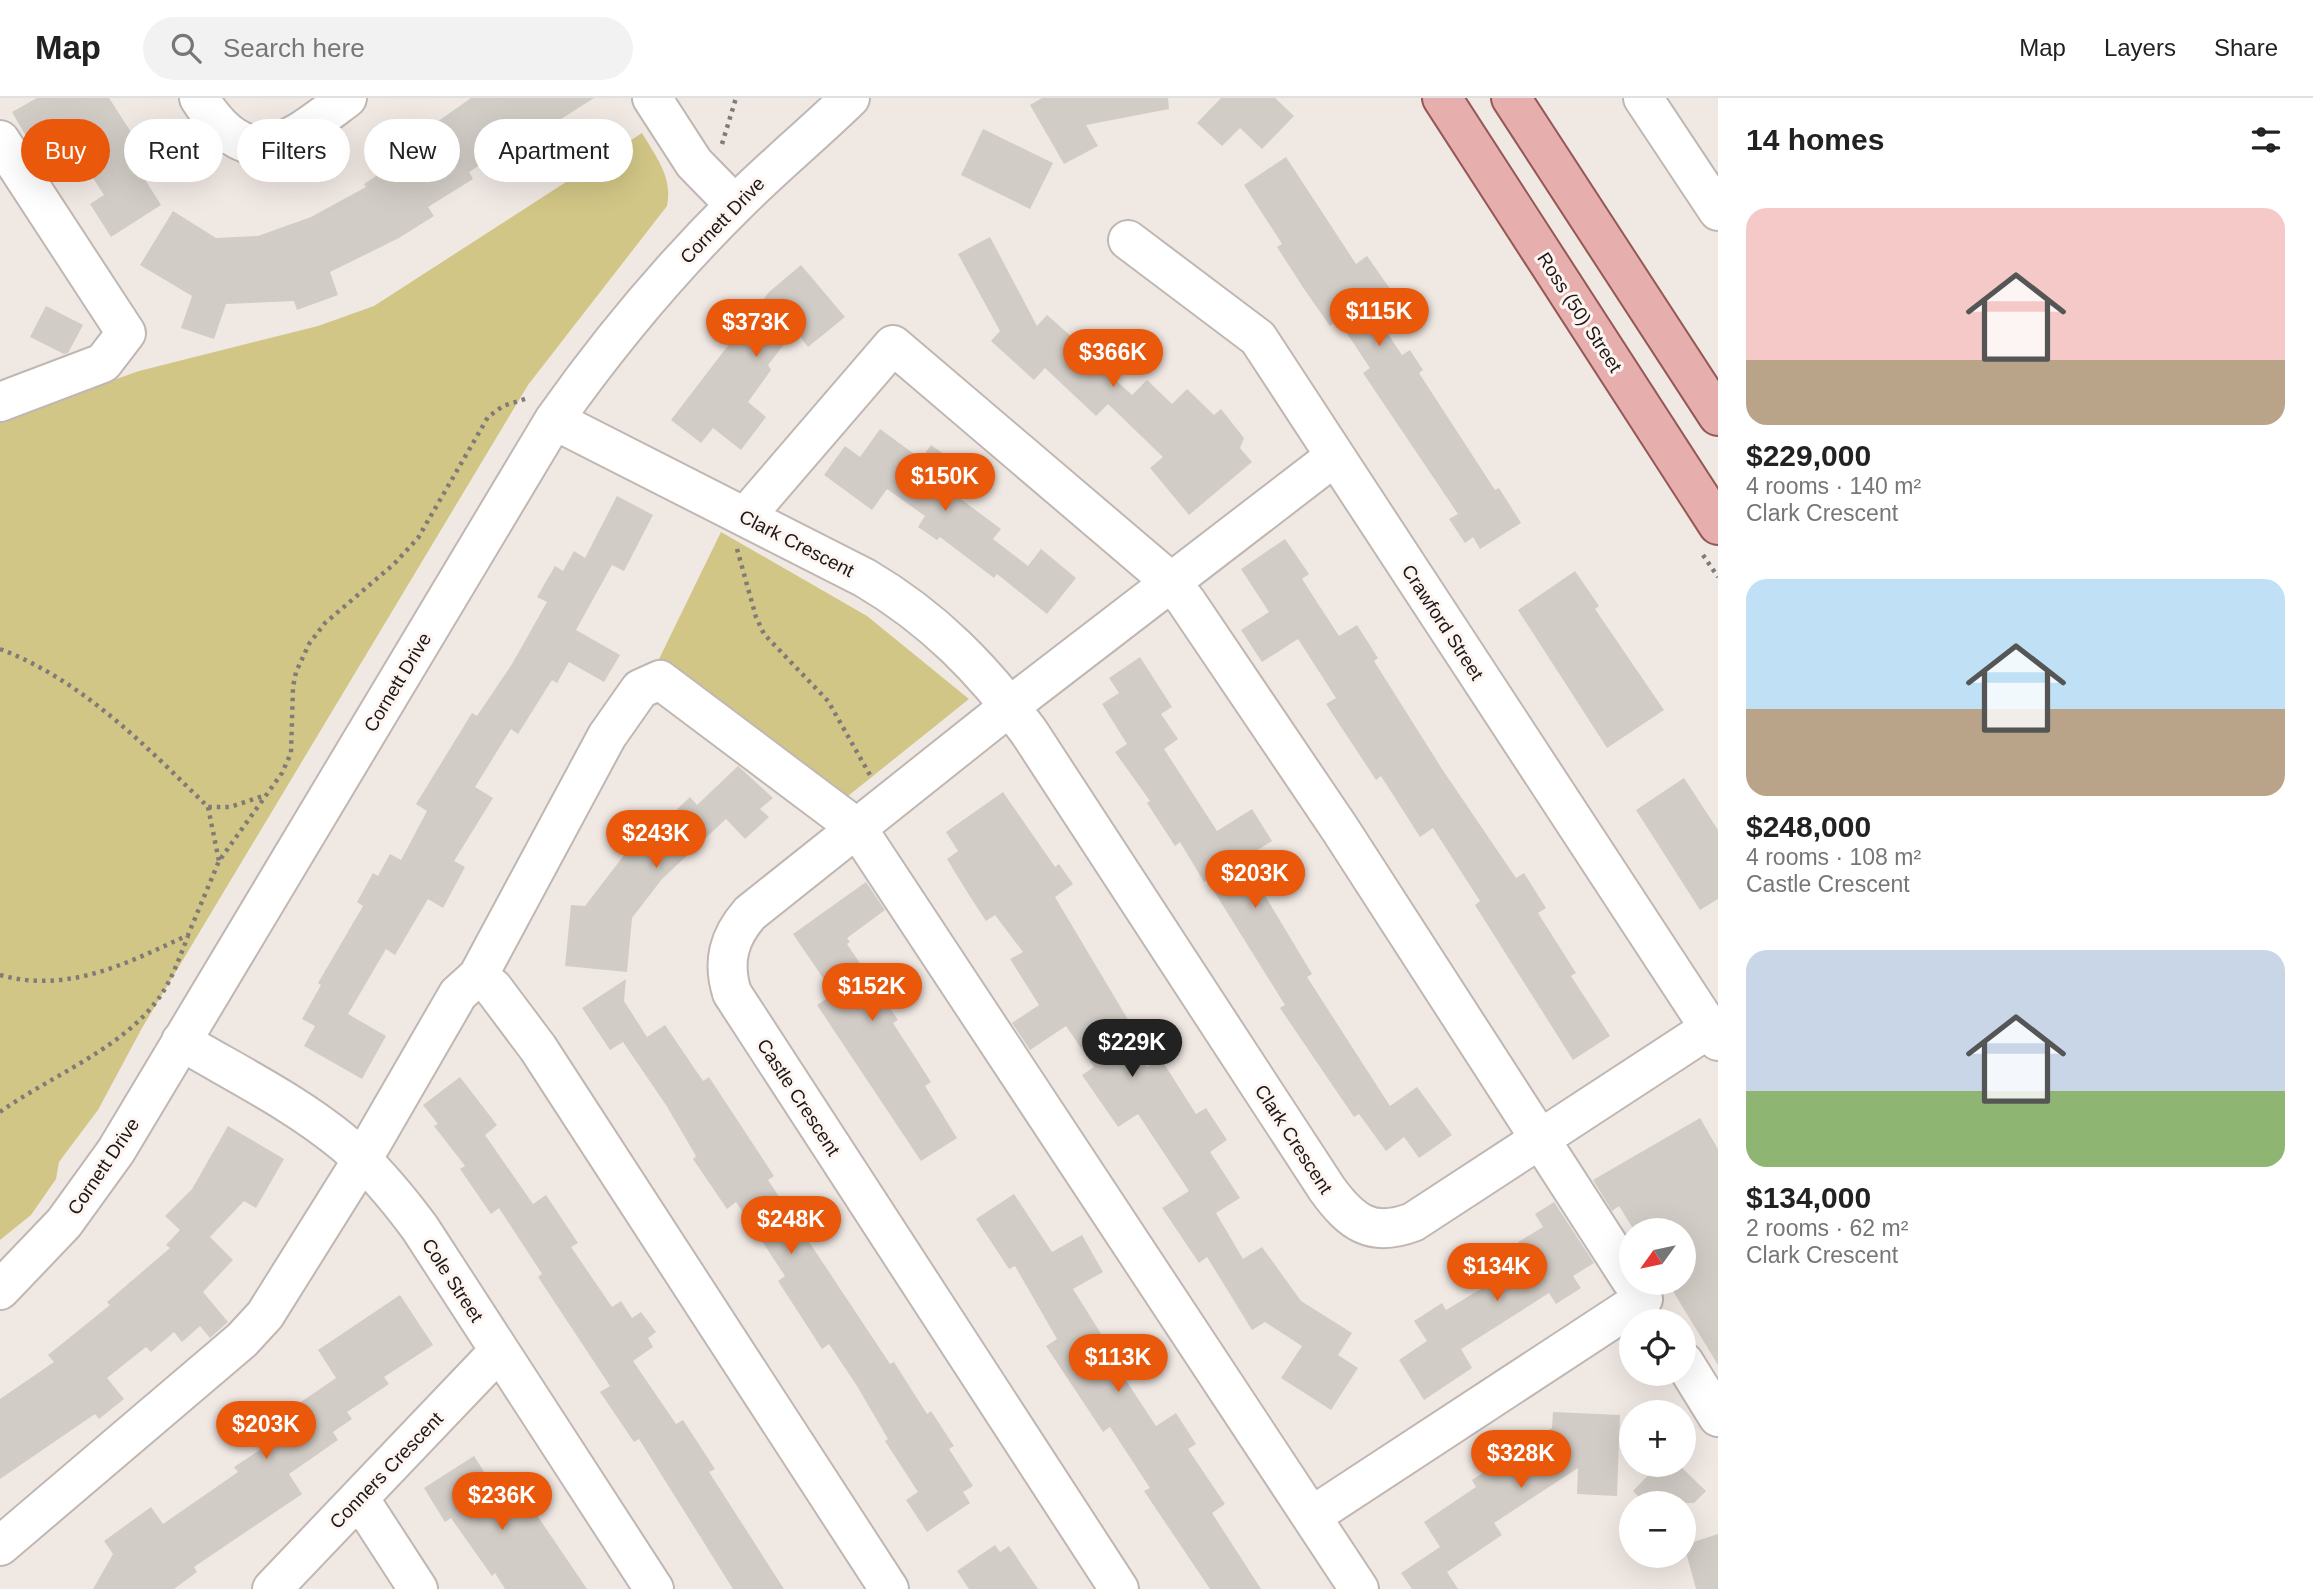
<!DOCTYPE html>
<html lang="en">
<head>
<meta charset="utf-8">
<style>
  :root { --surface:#fff; --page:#f2f2f2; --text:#222; --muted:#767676; --line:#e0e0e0; --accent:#ea580c }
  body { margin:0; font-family:Helvetica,sans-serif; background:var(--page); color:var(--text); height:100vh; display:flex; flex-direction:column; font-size:26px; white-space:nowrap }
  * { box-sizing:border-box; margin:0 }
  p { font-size:23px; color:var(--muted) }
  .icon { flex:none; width:38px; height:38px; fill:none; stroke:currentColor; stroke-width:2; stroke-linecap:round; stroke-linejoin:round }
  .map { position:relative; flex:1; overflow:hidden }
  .sheet { display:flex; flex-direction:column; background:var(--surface); width:595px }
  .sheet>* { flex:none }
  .banner { position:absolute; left:21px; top:21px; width:665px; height:63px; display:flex; gap:14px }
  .needle { width:46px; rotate:237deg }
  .fabs { position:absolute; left:1619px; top:1120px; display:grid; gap:14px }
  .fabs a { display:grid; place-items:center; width:77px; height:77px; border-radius:50%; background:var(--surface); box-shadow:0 7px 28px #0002; font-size:35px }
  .price { position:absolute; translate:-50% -60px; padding:0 16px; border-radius:24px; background:var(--accent); color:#fff; font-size:23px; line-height:46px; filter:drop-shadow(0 2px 4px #0008) }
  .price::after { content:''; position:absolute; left:50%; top:42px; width:21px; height:16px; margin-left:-10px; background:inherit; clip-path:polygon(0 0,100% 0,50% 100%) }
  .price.selected { background:#222; color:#fff }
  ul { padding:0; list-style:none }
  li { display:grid; align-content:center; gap:14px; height:371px; padding:0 28px }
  li span { display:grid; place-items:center; height:217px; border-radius:21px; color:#555 }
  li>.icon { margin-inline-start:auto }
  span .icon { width:126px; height:126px; fill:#fffc; stroke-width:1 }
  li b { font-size:30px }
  h2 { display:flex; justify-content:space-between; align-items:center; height:84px; padding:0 28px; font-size:30px }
  .tag { padding:0 24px; border-radius:32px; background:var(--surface); box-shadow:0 7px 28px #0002; font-size:24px; line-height:63px }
  .tag.selected { background:var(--accent); color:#fff }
  header { display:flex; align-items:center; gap:42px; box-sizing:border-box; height:98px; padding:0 35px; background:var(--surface); border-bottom:2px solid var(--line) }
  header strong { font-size:33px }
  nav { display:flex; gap:38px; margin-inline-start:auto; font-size:24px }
  .search { width:490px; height:63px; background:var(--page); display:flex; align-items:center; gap:18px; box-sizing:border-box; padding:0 24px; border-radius:38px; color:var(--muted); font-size:26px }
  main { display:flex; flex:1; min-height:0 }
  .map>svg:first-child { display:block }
  .green { fill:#d2c686 }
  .building { fill:#d2ccc6 }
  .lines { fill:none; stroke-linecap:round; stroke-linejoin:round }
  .minor-casing { stroke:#c0b7b3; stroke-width:42 }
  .major-casing { stroke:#955856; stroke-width:42 }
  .path { stroke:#817b78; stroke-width:4.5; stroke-dasharray:3.5 5; stroke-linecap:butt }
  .minor { stroke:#fff; stroke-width:38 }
  .major { stroke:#e6afae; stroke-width:38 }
  .labels { text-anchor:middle; stroke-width:6; stroke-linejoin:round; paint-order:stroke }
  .street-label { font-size:19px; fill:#1b1817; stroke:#fef5f1 }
</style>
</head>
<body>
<header>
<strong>Map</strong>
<div class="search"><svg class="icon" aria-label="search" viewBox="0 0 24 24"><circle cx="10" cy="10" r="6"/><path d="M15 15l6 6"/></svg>Search here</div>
<nav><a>Map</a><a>Layers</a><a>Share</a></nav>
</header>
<main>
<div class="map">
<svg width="1718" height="1491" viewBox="0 0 1718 1491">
  <rect width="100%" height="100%" fill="#f0e8e3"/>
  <path class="green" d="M 642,35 C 656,59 673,79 667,108 L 528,287 L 142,930 L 98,1012 L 59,1064 L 56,1081 L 31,1117 L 0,1142 L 0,322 L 139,273 L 318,228 L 374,208 Z
    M 721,434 L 867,518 L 969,601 L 843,702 L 659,561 Z"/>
  <path class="building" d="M 37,0 L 109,0 L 140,48 L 129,56 L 161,107 L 111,139 L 90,106 L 104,97 L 59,28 L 30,45 L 12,14 Z
    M 471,0 L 594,0 L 544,32 L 541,27 L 469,74 L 473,81 L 428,109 L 434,118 L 399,140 L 330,174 L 338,197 L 297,212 L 294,203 L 226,206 L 214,241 L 181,230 L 192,198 L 140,167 L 173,113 L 216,140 L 258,138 L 311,119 L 366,89 L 364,86 L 408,57 L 403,48 Z
    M 1042,0 L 1168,0 L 1169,11 L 1086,27 L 1098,48 L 1064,66 L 1030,7 Z
    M 1221,0 L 1275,0 L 1294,18 L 1262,51 L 1240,30 L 1222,48 L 1197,25 Z
    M 983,31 L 1053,65 L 1030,111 L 961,77 Z
    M 1286,59 L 1356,166 L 1367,158 L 1400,205 L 1378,221 L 1402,257 L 1410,252 L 1423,272 L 1419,275 L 1495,392 L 1499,390 L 1521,425 L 1480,451 L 1473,439 L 1465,445 L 1449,421 L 1458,416 L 1363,275 L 1370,270 L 1338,222 L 1330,228 L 1304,191 L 1277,149 L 1282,146 L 1244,87 Z
    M 990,139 L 1037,228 L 1047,217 L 1081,247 L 1085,244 L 1103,262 L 1100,268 L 1132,297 L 1147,282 L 1172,306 L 1187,291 L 1214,317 L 1221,311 L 1244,340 L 1240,350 L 1252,364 L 1189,417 L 1150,370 L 1163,359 L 1108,306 L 1096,318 L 1045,270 L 1034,282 L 991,243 L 1000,233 L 958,156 Z
    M 801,167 L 845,219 L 808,249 L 795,232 L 768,267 L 771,272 L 748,304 L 766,319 L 741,352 L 713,330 L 701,345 L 671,322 L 769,194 Z
    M 46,208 L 83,227 L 68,255 L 64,256 L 30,239 Z
    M 880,331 L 921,361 L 931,347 L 955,364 L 952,368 L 962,376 L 950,393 L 1001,431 L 993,441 L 1028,468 L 1041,451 L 1076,480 L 1047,516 L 997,476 L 994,480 L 940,439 L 937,442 L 918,429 L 925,418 L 887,391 L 872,412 L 824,377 L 845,348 L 860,359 Z
    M 617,398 L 653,417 L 624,473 L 612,467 L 576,532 L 620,557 L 604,584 L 569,564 L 557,585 L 552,582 L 518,636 L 511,631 L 475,689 L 493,700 L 454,763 L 465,769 L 443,810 L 428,801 L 395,857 L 386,851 L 348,916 L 386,938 L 362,981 L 304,948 L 315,928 L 302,921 L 321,887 L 318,885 L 363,808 L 357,804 L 373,775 L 378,778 L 390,756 L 401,762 L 427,713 L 416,706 L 472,615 L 477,618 L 512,566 L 547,504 L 537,499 L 555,468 L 563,473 L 574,453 L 585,460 Z
    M 1285,441 L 1309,476 L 1302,481 L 1339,538 L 1357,527 L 1378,560 L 1374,563 L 1442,671 L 1516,780 L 1524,775 L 1546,810 L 1538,815 L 1576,875 L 1571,878 L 1610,938 L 1573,962 L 1475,807 L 1480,803 L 1433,730 L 1420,739 L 1381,678 L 1376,682 L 1326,606 L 1336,600 L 1298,541 L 1262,564 L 1241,532 L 1269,514 L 1241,471 Z
    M 1575,473 L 1599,508 L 1595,511 L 1664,612 L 1607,650 L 1518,512 Z
    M 1140,559 L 1172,609 L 1161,616 L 1178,641 L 1164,651 L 1217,733 L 1252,711 L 1272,743 L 1243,761 L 1312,876 L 1307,879 L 1390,1008 L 1417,989 L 1452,1037 L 1419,1060 L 1404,1039 L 1386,1053 L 1359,1016 L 1354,1019 L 1280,910 L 1285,907 L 1207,782 L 1204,784 L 1180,744 L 1175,748 L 1147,705 L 1150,703 L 1115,654 L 1127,646 L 1102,606 L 1119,595 L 1109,580 Z
    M 738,668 L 773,700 L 760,711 L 769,719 L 745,741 L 726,721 L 662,781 L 632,820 L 627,874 L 565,868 L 571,807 L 585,808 L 638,739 L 644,743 L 690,699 L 697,707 Z
    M 1684,680 L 1718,732 L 1718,801 L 1700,812 L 1636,712 Z
    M 1003,694 L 1055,769 L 1059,766 L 1073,786 L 1055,799 L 1130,925 L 1121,930 L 1147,969 L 1161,961 L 1196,1016 L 1206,1010 L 1227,1042 L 1210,1054 L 1240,1100 L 1216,1115 L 1243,1161 L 1262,1149 L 1301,1203 L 1352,1235 L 1338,1257 L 1358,1270 L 1331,1312 L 1281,1280 L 1302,1248 L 1265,1224 L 1252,1232 L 1207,1159 L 1199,1165 L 1162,1110 L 1189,1093 L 1138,1016 L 1118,1029 L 1082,977 L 1094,969 L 1066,928 L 1030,952 L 1012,925 L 1039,907 L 1010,861 L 1023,854 L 995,817 L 986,823 L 969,797 L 947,761 L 958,753 L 946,734 Z
    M 866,784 L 885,812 L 847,840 L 850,844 L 847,846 L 898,922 L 893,925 L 931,984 L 925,988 L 957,1040 L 921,1063 L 817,907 L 834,896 L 793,836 Z
    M 626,881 L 624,903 L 647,939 L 665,927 L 703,983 L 709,979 L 774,1078 L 768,1082 L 890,1266 L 894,1264 L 927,1316 L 931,1313 L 954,1348 L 949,1351 L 973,1388 L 963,1394 L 970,1405 L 927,1434 L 906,1402 L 918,1394 L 885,1343 L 888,1341 L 857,1288 L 829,1246 L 822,1251 L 778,1183 L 785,1178 L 736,1104 L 727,1111 L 693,1061 L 696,1058 L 666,1007 L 623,944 L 610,952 L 582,910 Z
    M 460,979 L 497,1027 L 485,1037 L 533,1106 L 546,1097 L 578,1145 L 571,1149 L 612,1209 L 621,1203 L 632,1220 L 641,1214 L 656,1234 L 648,1240 L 653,1249 L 633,1263 L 676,1326 L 683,1322 L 715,1371 L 709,1374 L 784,1491 L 733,1491 L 639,1341 L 634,1344 L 600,1294 L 610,1288 L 538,1179 L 542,1176 L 499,1110 L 491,1116 L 460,1071 L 465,1068 L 434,1028 L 438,1026 L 423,1007 Z
    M 1700,1020 L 1718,1051 L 1718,1267 L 1668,1185 L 1684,1185 L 1684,1132 L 1634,1132 L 1619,1108 L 1612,1113 L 1593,1082 Z
    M 228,1028 L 284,1061 L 256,1110 L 244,1103 L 210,1139 L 233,1162 L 203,1194 L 228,1224 L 210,1240 L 200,1228 L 182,1244 L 174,1234 L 151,1254 L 146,1249 L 107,1280 L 124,1301 L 99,1321 L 95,1316 L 0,1381 L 0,1301 L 54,1264 L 48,1257 L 110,1207 L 107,1204 L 170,1150 L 166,1147 L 180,1132 L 165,1118 L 192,1091 Z
    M 1014,1096 L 1052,1154 L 1082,1137 L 1103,1174 L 1073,1191 L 1110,1250 L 1106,1252 L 1156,1328 L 1176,1315 L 1196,1346 L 1188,1351 L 1225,1406 L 1212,1415 L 1261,1491 L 1210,1491 L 1144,1393 L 1150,1390 L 1110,1329 L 1103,1334 L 1046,1248 L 1057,1241 L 1015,1168 L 1009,1171 L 976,1121 Z
    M 1554,1104 L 1594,1165 L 1573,1178 L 1581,1190 L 1556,1206 L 1549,1195 L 1461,1251 L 1472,1270 L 1424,1302 L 1399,1262 L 1427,1243 L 1414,1223 L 1442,1205 L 1446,1212 L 1529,1162 L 1518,1144 L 1543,1129 L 1535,1116 Z
    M 400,1197 L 433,1247 L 384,1279 L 389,1286 L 347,1314 L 352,1321 L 333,1334 L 338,1342 L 289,1376 L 302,1396 L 194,1469 L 197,1474 L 174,1491 L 93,1491 L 113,1456 L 104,1443 L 151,1409 L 163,1426 L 238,1374 L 234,1369 L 289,1333 L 279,1319 L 336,1280 L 318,1252 Z
    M 1553,1314 L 1620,1317 L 1617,1398 L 1577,1396 L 1578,1370 L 1494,1425 L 1502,1437 L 1447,1474 L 1458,1491 L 1412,1491 L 1401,1475 L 1440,1449 L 1424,1424 L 1476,1389 L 1472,1382 L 1552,1330 Z
    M 474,1358 L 513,1419 L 530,1407 L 587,1491 L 505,1491 L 495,1475 L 492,1478 L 451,1420 L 445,1424 L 424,1390 Z
    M 1658,1367 L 1679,1367 L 1706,1393 L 1694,1405 L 1645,1405 L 1633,1393 Z
    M 1718,1436 L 1718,1491 L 1696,1491 L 1684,1447 Z
    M 995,1447 L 1000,1454 L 1009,1448 L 1038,1491 L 969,1491 L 957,1473 Z"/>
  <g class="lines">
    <defs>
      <path id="minor" d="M 199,0 C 250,80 288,44 347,0
        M 652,0 L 694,65 L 735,107
        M 1643,0 L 1718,113
        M 0,42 L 126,235 L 103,265 L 0,304
        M 1128,142 L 1258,240 L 1718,943
        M 554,322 L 865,480 C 933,520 983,571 1029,634 L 1327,1091 C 1351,1124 1371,1140 1413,1124 L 1710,930
        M 745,419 L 893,247 L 1170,483 L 1186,503 L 1340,731 L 1631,1182
        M 478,878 L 493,890 L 538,950 L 889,1491
        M 181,943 C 235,975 296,1005 345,1046 C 374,1071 397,1099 420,1130 L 654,1491
        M 0,1192 L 64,1125 L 116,1053 L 554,322 C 609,244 669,172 737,105 C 773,69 813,36 850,0
        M 1684,1264 L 1718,1319
        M 359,1400 L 418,1491
        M 1312,1418 L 1643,1201
        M 0,1448 L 242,1242 L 265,1217 L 362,1062 L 458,896 L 478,878 L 607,638 L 640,591 L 660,582 L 857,730 L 1359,1491
        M 272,1491 L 499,1253
        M 1119,1491 L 732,895 C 722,863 729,839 750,815 L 1010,608 L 1334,359"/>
      <path id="major" d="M 1442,0 L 1718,427
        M 1511,0 L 1718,318"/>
    </defs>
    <use href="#minor" class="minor-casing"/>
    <use href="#major" class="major-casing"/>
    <path class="path" d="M 722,46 L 736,0
      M 737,451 L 756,519 L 764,536 L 828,603 L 870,677
      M 1703,457 L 1718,479
      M 0,551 C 82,582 147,649 208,709 L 230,709 L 266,697
      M 208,709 L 219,763
      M 0,877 C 68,896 128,865 188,837 L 219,763 L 282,675 L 291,655 L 293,589 L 296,574 L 309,546 L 325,525 L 394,466 L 418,440 L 488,319 L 503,308 L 528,300
      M 0,1014 C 50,978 125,950 161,897 C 173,879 180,858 188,838"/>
    <use href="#minor" class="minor"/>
    <use href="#major" class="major"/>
  </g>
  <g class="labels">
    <g class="street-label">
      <text transform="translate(722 122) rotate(-46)" y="7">Cornett Drive</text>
      <text transform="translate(1580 214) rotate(57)" y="7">Ross (50) Street</text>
      <text transform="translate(797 445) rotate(27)" y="7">Clark Crescent</text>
      <text transform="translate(1443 524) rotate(57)" y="7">Crawford Street</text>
      <text transform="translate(397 584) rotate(-59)" y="7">Cornett Drive</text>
      <text transform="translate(799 999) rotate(57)" y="7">Castle Crescent</text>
      <text transform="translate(1294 1041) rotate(57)" y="7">Clark Crescent</text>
      <text transform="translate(103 1068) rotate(-56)" y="7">Cornett Drive</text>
      <text transform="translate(453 1182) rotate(57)" y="7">Cole Street</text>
      <text transform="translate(386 1372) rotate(-46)" y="7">Conners Crescent</text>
    </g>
  </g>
</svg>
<div class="fabs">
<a><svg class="needle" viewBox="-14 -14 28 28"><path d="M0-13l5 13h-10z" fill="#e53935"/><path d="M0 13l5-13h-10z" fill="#767676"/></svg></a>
<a><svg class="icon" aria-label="locate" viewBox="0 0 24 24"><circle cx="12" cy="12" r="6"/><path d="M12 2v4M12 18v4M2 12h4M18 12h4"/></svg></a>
<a>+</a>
<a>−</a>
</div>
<b class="price" style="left:1379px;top:250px">$115K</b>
<b class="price" style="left:756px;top:261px">$373K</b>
<b class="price" style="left:1113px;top:291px">$366K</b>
<b class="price" style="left:945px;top:415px">$150K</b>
<b class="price" style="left:656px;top:772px">$243K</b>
<b class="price" style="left:1255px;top:812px">$203K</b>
<b class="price" style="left:872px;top:925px">$152K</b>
<b class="price selected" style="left:1132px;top:981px">$229K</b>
<b class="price" style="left:791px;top:1158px">$248K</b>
<b class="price" style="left:1497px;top:1205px">$134K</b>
<b class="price" style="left:1118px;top:1296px">$113K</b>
<b class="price" style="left:266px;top:1363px">$203K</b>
<b class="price" style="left:1521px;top:1392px">$328K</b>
<b class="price" style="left:502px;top:1434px">$236K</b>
<div class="banner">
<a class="tag selected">Buy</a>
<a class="tag">Rent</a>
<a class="tag">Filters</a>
<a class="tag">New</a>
<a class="tag">Apartment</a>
</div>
</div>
<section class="sheet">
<h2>14 homes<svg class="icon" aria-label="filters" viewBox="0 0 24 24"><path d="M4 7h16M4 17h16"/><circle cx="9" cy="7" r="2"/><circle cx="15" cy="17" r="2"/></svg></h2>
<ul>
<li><span style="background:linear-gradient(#f6c9c9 70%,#b9a48a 0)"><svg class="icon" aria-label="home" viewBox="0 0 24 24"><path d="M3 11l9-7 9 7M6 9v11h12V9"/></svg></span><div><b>$229,000</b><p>4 rooms · 140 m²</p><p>Clark Crescent</p></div></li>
<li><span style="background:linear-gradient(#bfe0f5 60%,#b9a48a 0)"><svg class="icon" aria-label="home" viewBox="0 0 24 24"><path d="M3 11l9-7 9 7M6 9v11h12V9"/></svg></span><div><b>$248,000</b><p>4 rooms · 108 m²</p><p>Castle Crescent</p></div></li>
<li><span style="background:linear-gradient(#c9d6e8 65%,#8fb573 0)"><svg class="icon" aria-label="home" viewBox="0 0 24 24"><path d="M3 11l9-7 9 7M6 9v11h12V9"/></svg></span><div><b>$134,000</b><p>2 rooms · 62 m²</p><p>Clark Crescent</p></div></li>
</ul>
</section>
</main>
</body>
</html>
